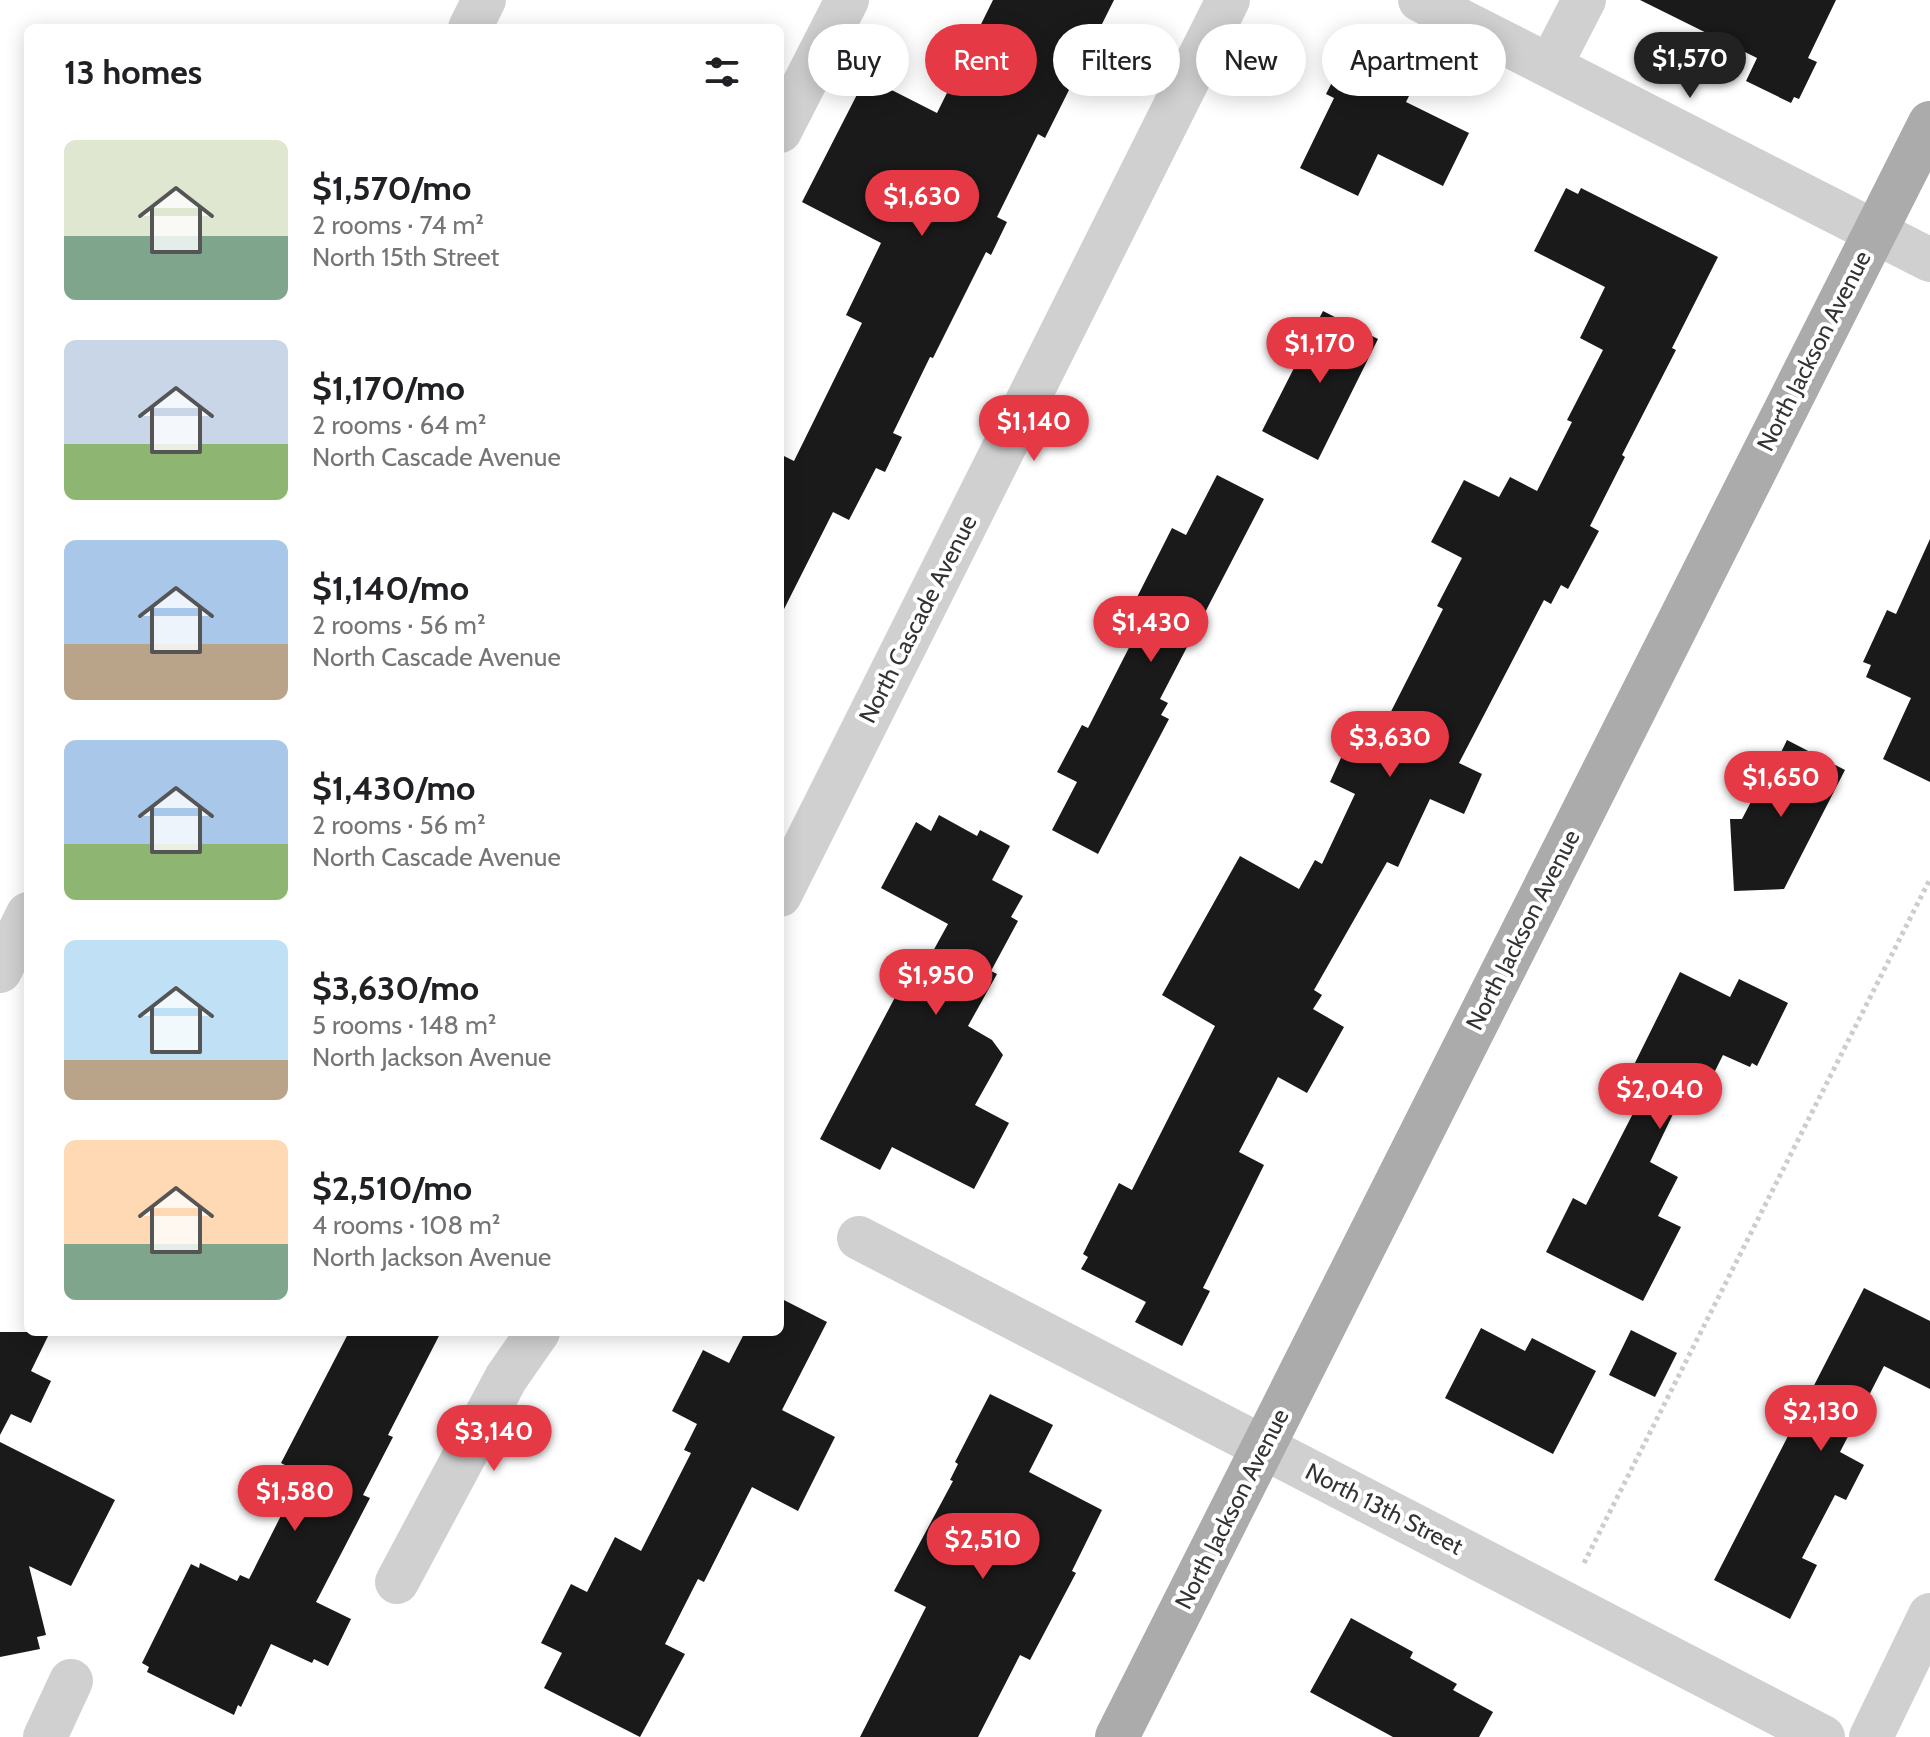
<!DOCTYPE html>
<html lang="en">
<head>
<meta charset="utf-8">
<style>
  :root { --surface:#fff; --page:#f6f6f6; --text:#202124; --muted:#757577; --accent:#e63946 }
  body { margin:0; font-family:Cabin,sans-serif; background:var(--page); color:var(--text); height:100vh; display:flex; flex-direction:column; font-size:30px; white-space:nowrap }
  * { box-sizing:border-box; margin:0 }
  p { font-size:26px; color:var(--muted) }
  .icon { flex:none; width:44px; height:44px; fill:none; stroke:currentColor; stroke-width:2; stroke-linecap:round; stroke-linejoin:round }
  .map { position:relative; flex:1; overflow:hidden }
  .drawer { position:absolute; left:24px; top:24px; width:760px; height:1312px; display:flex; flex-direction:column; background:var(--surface); border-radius:12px; box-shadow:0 4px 20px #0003 }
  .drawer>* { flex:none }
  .top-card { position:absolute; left:808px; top:24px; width:760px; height:72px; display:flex; gap:16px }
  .price { position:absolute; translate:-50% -68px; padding:0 18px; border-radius:28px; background:var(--accent); color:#fff; font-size:26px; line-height:52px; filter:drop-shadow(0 2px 4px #0008) }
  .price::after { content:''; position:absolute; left:50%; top:48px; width:24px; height:18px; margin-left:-12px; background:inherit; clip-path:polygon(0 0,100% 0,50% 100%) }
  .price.on { background:#222; color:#fff }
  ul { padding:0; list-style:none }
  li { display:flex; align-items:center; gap:24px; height:200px; padding:0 40px }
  li span { display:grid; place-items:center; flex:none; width:224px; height:160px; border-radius:12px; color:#555 }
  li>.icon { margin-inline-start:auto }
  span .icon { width:96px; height:96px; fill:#fffc; stroke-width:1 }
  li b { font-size:34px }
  h2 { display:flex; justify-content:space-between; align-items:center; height:96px; padding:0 40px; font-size:34px }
  .tag { padding:0 28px; border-radius:36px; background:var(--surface); box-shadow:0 4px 20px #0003; font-size:28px; line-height:72px }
  .tag.on { background:var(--accent); color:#fff }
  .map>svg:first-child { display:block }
  .building { fill:#1a1a1a }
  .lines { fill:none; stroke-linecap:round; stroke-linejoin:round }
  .path { stroke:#cdcdcd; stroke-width:5; stroke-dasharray:4 4; stroke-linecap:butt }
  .minor { stroke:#d0d0d0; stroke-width:44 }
  .major { stroke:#ababab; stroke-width:44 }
  .labels { text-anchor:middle; stroke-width:8; stroke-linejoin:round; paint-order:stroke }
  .street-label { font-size:24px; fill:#333; stroke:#fff }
</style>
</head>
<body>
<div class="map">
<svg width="1930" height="1737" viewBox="0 0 1930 1737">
  <rect width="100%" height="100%" fill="#fff"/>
  <path class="building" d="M 993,0 L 1114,0 L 1045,138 L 1038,134 L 997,217 L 1007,222 L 991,255 L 986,252 L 933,358 L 930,357 L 893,433 L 902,437 L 885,472 L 876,468 L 849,520 L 833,512 L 780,617 L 780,454 L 794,461 L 862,323 L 846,315 L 881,243 L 802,202 L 866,77 L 937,113 Z
    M 1640,0 L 1836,0 L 1808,58 L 1817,62 L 1799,99 L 1794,97 L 1791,103 L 1746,81 L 1757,58 Z
    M 1345,57 L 1412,90 L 1406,102 L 1469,133 L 1443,186 L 1378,154 L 1358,196 L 1300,168 L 1334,98 L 1326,94 Z
    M 1566,188 L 1578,194 L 1581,188 L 1718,257 L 1672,348 L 1676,350 L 1622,455 L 1625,457 L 1590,526 L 1599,531 L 1568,589 L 1561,585 L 1551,604 L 1544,600 L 1459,763 L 1482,774 L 1464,814 L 1430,799 L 1398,867 L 1387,862 L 1314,990 L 1322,995 L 1313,1009 L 1344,1027 L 1307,1093 L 1278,1077 L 1239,1152 L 1264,1165 L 1203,1288 L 1210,1291 L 1182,1346 L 1135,1322 L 1146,1302 L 1081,1269 L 1088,1257 L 1083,1254 L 1119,1183 L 1132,1190 L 1215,1026 L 1162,995 L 1240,856 L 1299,889 L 1315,860 L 1322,864 L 1355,794 L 1330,782 L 1350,738 L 1372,749 L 1443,609 L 1437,606 L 1462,558 L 1431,542 L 1464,480 L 1499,497 L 1510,477 L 1537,491 L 1572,422 L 1567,420 L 1603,350 L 1580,338 L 1605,287 L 1534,251 Z
    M 1323,311 L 1378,339 L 1318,460 L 1262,431 Z
    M 1217,475 L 1264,499 L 1160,699 L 1168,703 L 1161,715 L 1169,719 L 1098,854 L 1052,830 L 1077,782 L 1057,772 L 1082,725 L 1088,728 L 1138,630 L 1124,623 L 1172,528 L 1186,535 Z
    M 1930,539 L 1930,782 L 1883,759 L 1911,698 L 1866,677 L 1871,665 L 1863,662 L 1887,610 L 1896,614 Z
    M 1787,740 L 1845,770 L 1784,889 L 1734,891 L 1730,819 L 1742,819 L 1766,773 L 1772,771 Z
    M 939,815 L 977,836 L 980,830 L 1010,846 L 992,880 L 1023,896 L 1011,917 L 1018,921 L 991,971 L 997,974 L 968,1026 L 992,1040 L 1003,1055 L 975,1105 L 1009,1123 L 974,1189 L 892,1147 L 880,1170 L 820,1139 L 901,986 L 911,991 L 948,924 L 881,888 L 916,822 L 931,831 Z
    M 1680,972 L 1730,997 L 1739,979 L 1788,1003 L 1757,1066 L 1752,1063 L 1750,1067 L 1723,1055 L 1714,1073 L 1697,1064 L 1650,1162 L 1678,1177 L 1658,1216 L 1681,1227 L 1643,1301 L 1546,1252 L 1573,1198 L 1586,1205 L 1644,1092 L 1625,1083 Z
    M 1864,1288 L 1930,1321 L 1930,1389 L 1884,1366 L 1840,1452 L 1864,1465 L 1846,1500 L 1835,1495 L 1802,1558 L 1817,1565 L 1790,1619 L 1714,1580 Z
    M 780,1298 L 827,1322 L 782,1410 L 835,1437 L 798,1511 L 752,1487 L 704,1582 L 698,1579 L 665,1644 L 685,1654 L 640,1737 L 544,1688 L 562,1653 L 541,1643 L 571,1584 L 587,1592 L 615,1537 L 641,1551 L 691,1453 L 684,1450 L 697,1424 L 672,1411 L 703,1350 L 729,1363 L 745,1332 L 780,1332 Z
    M 1481,1328 L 1525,1351 L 1532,1338 L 1596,1371 L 1553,1454 L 1445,1398 Z
    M 1631,1330 L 1677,1353 L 1655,1397 L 1609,1375 Z
    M 0,1332 L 50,1332 L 31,1371 L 51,1381 L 31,1423 L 11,1414 L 0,1435 Z
    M 349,1332 L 441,1332 L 388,1435 L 393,1437 L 363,1495 L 370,1498 L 316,1602 L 351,1619 L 328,1666 L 314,1659 L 312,1663 L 271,1644 L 241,1707 L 238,1705 L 234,1715 L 147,1672 L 149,1667 L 142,1663 L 191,1564 L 199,1568 L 200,1563 L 237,1581 L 240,1575 L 249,1579 L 302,1474 L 281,1463 Z
    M 990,1394 L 1053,1425 L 1029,1472 L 1102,1510 L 1072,1571 L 1076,1573 L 1030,1660 L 1020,1655 L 978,1737 L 860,1737 L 926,1607 L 894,1591 L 953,1481 L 950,1480 L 958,1464 L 955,1462 Z
    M 0,1442 L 115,1500 L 71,1586 L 29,1566 L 46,1635 L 37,1637 L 40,1649 L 0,1657 Z
    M 1351,1618 L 1413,1652 L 1410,1658 L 1457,1684 L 1453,1690 L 1493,1712 L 1479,1737 L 1393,1737 L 1310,1692 Z"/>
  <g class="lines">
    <path class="path" d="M 1584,1563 L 1930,879"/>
    <path class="minor" d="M 1420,0 L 1930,260
      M 470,28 L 484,0
      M 1550,66 L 1584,0
      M 780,131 L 847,0
      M 780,895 L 1228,0
      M 0,971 L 28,914
      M 859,1238 L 1823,1737
      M 397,1582 L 506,1378 L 538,1332
      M 45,1737 L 71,1681
      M 1871,1737 L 1930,1615"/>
    <path class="major" d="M 1117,1737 L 1930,123"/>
  </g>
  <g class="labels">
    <g class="street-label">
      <text transform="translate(1814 351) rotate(-63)" y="8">North Jackson Avenue</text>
      <text transform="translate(918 619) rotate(-63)" y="8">North Cascade Avenue</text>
      <text transform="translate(1523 930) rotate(-63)" y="8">North Jackson Avenue</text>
      <text transform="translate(1232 1509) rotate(-63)" y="8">North Jackson Avenue</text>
      <text transform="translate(1384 1509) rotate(27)" y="8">North 13th Street</text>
    </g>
  </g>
</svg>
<b class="price on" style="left:1690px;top:100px">$1,570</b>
<b class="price" style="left:922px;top:238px">$1,630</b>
<b class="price" style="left:1320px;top:385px">$1,170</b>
<b class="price" style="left:1034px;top:463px">$1,140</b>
<b class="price" style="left:1151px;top:664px">$1,430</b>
<b class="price" style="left:1390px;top:779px">$3,630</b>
<b class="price" style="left:1781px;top:819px">$1,650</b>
<b class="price" style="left:936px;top:1017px">$1,950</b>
<b class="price" style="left:1660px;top:1131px">$2,040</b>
<b class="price" style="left:1821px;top:1453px">$2,130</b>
<b class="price" style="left:494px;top:1473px">$3,140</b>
<b class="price" style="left:295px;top:1533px">$1,580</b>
<b class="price" style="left:983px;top:1581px">$2,510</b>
<div class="top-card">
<a class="tag">Buy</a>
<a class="tag on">Rent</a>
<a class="tag">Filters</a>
<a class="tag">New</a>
<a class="tag">Apartment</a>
</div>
<section class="drawer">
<h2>13 homes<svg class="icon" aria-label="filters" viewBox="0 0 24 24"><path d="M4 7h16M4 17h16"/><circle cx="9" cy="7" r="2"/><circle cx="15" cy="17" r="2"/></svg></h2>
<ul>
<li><span style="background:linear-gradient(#dfe7d0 60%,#7fa58c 0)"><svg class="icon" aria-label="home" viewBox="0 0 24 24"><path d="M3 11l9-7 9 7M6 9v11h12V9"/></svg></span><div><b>$1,570/mo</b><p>2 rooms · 74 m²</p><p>North 15th Street</p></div></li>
<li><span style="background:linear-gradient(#c9d6e8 65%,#8fb573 0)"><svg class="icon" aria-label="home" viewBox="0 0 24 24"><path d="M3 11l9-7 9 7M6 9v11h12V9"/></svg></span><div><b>$1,170/mo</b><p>2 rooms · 64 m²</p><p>North Cascade Avenue</p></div></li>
<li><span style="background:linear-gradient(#a9c7e8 65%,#b9a48a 0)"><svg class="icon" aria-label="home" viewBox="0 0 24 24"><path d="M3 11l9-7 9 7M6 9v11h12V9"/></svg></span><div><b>$1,140/mo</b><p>2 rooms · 56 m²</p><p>North Cascade Avenue</p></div></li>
<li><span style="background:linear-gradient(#a9c7e8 65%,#8fb573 0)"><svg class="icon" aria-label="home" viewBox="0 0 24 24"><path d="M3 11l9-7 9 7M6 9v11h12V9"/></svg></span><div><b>$1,430/mo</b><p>2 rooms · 56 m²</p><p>North Cascade Avenue</p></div></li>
<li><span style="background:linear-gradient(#bfe0f5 75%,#b9a48a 0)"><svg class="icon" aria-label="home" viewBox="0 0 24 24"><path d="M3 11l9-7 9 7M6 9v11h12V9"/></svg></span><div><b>$3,630/mo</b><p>5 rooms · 148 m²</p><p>North Jackson Avenue</p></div></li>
<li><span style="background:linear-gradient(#ffd9b3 65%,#7fa58c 0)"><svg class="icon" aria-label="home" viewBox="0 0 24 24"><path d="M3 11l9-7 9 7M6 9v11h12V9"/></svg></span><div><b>$2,510/mo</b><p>4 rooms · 108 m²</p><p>North Jackson Avenue</p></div></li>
</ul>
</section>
</div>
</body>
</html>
